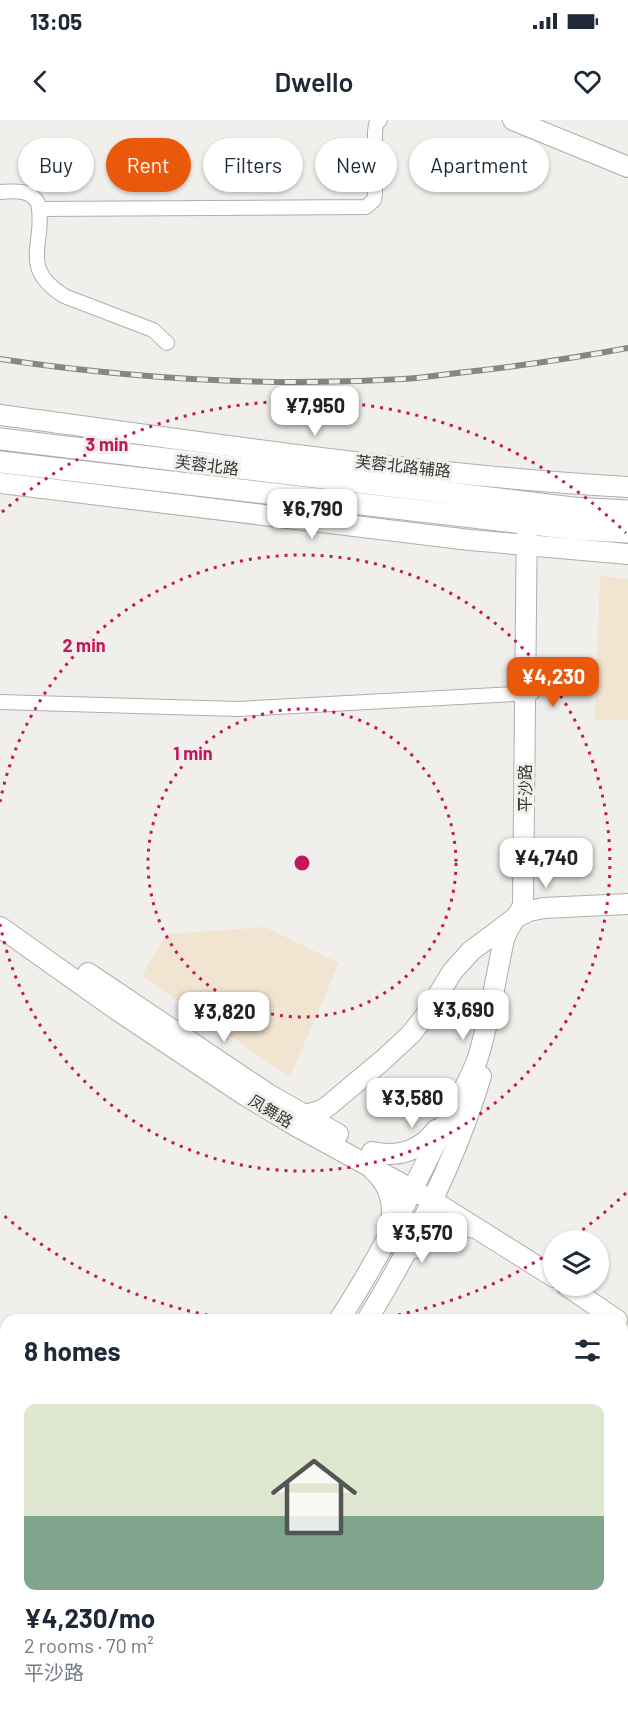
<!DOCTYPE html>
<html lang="en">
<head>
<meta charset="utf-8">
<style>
  :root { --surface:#fff; --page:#f6f6f7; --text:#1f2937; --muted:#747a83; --accent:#ea580c }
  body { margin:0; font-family:Barlow,"Noto Sans SC",sans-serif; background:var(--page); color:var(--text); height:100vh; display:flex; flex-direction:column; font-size:22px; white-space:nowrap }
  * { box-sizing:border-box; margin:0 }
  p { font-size:20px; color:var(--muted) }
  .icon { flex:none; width:33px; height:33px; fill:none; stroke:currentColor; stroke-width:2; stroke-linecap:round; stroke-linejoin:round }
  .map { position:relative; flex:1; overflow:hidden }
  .details { position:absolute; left:0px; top:1194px; width:628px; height:402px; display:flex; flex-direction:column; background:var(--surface); border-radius:18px 18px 0 0; box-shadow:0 2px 4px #0004 }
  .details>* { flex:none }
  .hud { position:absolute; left:18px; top:18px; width:592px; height:54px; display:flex; gap:12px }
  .fabs { position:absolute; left:543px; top:1110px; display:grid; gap:12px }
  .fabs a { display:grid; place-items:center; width:66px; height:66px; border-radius:50%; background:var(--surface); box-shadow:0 2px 4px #0004; font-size:30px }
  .price { position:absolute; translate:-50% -51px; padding:0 14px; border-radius:12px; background:#fff; color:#222; font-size:20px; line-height:39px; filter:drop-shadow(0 2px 3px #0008) }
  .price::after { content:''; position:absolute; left:50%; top:36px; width:18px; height:14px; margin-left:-9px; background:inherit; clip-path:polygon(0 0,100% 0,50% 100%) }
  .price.selected { background:var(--accent); color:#fff }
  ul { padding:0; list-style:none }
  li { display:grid; align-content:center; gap:12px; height:318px; padding:0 24px }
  li span { display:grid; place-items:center; height:186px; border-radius:12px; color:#555 }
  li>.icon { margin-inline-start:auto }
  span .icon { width:108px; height:108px; fill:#fffc; stroke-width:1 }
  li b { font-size:26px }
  h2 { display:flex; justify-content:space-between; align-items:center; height:72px; padding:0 24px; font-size:26px }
  .chip { padding:0 21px; border-radius:27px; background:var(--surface); box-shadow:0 2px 4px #0004; font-size:21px; line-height:54px }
  .chip.selected { background:var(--accent); color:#fff }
  .status { display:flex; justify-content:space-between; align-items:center; height:42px; padding:0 30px; background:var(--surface); direction:ltr }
  .status svg { height:16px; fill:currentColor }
  header { display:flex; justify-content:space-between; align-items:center; height:78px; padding:0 24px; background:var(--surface); font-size:27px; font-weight:600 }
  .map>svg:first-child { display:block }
  .commercial { fill:#f1e4d0 }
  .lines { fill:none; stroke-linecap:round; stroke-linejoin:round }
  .street-casing { stroke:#b0aeaa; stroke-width:16 }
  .secondary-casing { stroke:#b0aeaa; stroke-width:22 }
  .primary-casing { stroke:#b0aeaa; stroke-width:23 }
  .street { stroke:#fff; stroke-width:14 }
  .secondary { stroke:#fff; stroke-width:20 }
  .primary { stroke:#fff; stroke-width:21 }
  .rail-casing { stroke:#888684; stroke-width:6 }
  .rail { stroke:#f1efec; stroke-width:4; stroke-dasharray:11; stroke-linecap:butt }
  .ring { fill:none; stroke:#c2185b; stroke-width:3; stroke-dasharray:3 6 }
  .labels { text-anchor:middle; stroke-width:6; stroke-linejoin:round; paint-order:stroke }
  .street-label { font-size:16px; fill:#393837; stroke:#f1efec }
  .centre { fill:#c2185b; stroke:#f1efec; stroke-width:3 }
  .ring-label { font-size:18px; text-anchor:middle; font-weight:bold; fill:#c2185b; stroke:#f1efec; stroke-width:6; stroke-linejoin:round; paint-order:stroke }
</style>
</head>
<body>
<div class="status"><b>13:05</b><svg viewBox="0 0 49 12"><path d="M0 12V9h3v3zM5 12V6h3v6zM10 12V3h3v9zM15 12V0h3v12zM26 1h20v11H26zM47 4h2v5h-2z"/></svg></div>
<header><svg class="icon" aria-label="back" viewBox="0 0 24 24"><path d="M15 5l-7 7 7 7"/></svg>Dwello<svg class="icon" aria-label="heart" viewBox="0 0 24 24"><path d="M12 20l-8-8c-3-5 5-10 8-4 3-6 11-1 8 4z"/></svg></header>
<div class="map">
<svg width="628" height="1596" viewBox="0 0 628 1596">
  <rect width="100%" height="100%" fill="#f1efec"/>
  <path class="commercial" d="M 600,456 L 628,459 L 628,600 L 595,600 Z
    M 265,807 L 339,843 L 290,957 L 142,856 L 166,814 Z
    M 0,1366 L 6,1369 L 6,1590 L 37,1590 L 33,1596 L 0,1596 Z"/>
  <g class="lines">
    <defs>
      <path id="street" d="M 0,72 C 15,71 30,69 38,83 C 47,123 17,146 64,176 L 153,210 L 167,223
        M 39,89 L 366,87 L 374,80 L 375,74 L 375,12 L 376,4 L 380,0
        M 0,582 L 238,589 L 532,573"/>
      <path id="secondary" d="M 513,0 L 628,47
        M 0,295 C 209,323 418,355 628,367
        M 0,363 L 470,420 L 628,434
        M 0,807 L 117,890 L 243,974 L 296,1006 L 433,1081 L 554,1157
        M 88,853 L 268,974 L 338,1014
        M 305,995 L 320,991 L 328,986 L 383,940 L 411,914 L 426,895 L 452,852 L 471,831 L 515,798 L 529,791 L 544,788 L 628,784
        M 372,1032 C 398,1038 420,1031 436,1010
        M 373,1050 C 390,1065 395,1086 390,1108
        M 412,1129 C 429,1113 452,1102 475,1108
        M 567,1166 L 617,1200
        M 339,1200 C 379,1139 411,1073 443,1008 C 455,983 471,961 479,934 C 490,897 496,857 504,819 C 508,806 518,797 523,785 L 527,388
        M 367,1200 C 414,1123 455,1043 481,956
        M 0,1309 L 6,1312
        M 0,1342 L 6,1345
        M 429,1590 L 439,1596
        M 486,1590 L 496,1596
        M 52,1596 L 57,1590
        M 86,1596 L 91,1590"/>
      <path id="primary" d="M 0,319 L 573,388 L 628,391
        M 0,342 L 575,409 L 628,412"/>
    </defs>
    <use href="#street" class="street-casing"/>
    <use href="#secondary" class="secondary-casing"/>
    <use href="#primary" class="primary-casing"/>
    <use href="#street" class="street"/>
    <use href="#secondary" class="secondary"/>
    <use href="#primary" class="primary"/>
    <defs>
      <path id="rail" d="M 0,239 C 133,259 269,267 403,259 C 424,258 445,254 466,252 C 521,246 574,238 628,228"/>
    </defs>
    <use href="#rail" class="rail-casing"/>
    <use href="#rail" class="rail"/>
  </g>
  <g class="ring">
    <circle cx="302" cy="743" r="154"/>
    <path d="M0 682A308 308 0 1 1 0 804"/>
    <path d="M626 1073A462 462 0 0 1 570 1119M550 1133A462 462 0 0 1 370 1200M234 1200A462 462 0 0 1 2 1094M2 392A462 462 0 0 1 626 413"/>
  </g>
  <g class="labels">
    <g class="street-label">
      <text transform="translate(207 345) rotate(7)" y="6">芙蓉北路</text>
      <text transform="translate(403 346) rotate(6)" y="6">芙蓉北路辅路</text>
      <text transform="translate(525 668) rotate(-90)" y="6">平沙路</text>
      <text transform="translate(271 991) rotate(31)" y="6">凤舞路</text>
    </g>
  </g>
  <circle cx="302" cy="743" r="9" class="centre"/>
  <g class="ring-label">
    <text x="107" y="331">3 min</text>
    <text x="84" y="532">2 min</text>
    <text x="193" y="640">1 min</text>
  </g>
</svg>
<div class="fabs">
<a><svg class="icon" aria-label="layers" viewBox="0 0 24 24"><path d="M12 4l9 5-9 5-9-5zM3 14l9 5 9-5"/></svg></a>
</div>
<b class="price" style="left:315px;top:317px">¥7,950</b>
<b class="price" style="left:312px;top:420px">¥6,790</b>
<b class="price selected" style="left:553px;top:588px">¥4,230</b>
<b class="price" style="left:546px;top:769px">¥4,740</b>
<b class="price" style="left:463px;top:921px">¥3,690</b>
<b class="price" style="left:224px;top:923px">¥3,820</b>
<b class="price" style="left:412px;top:1009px">¥3,580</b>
<b class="price" style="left:422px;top:1144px">¥3,570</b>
<div class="hud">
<a class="chip">Buy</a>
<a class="chip selected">Rent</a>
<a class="chip">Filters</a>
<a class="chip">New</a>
<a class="chip">Apartment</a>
</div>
<section class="details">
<h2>8 homes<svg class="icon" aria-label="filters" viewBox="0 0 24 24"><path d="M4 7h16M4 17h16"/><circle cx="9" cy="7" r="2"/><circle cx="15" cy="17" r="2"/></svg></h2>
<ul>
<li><span style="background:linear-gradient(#dfe7d0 60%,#7fa58c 0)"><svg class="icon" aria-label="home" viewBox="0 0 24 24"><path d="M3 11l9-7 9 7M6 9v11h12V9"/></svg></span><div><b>¥4,230/mo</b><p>2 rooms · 70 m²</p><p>平沙路</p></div></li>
</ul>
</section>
</div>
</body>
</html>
